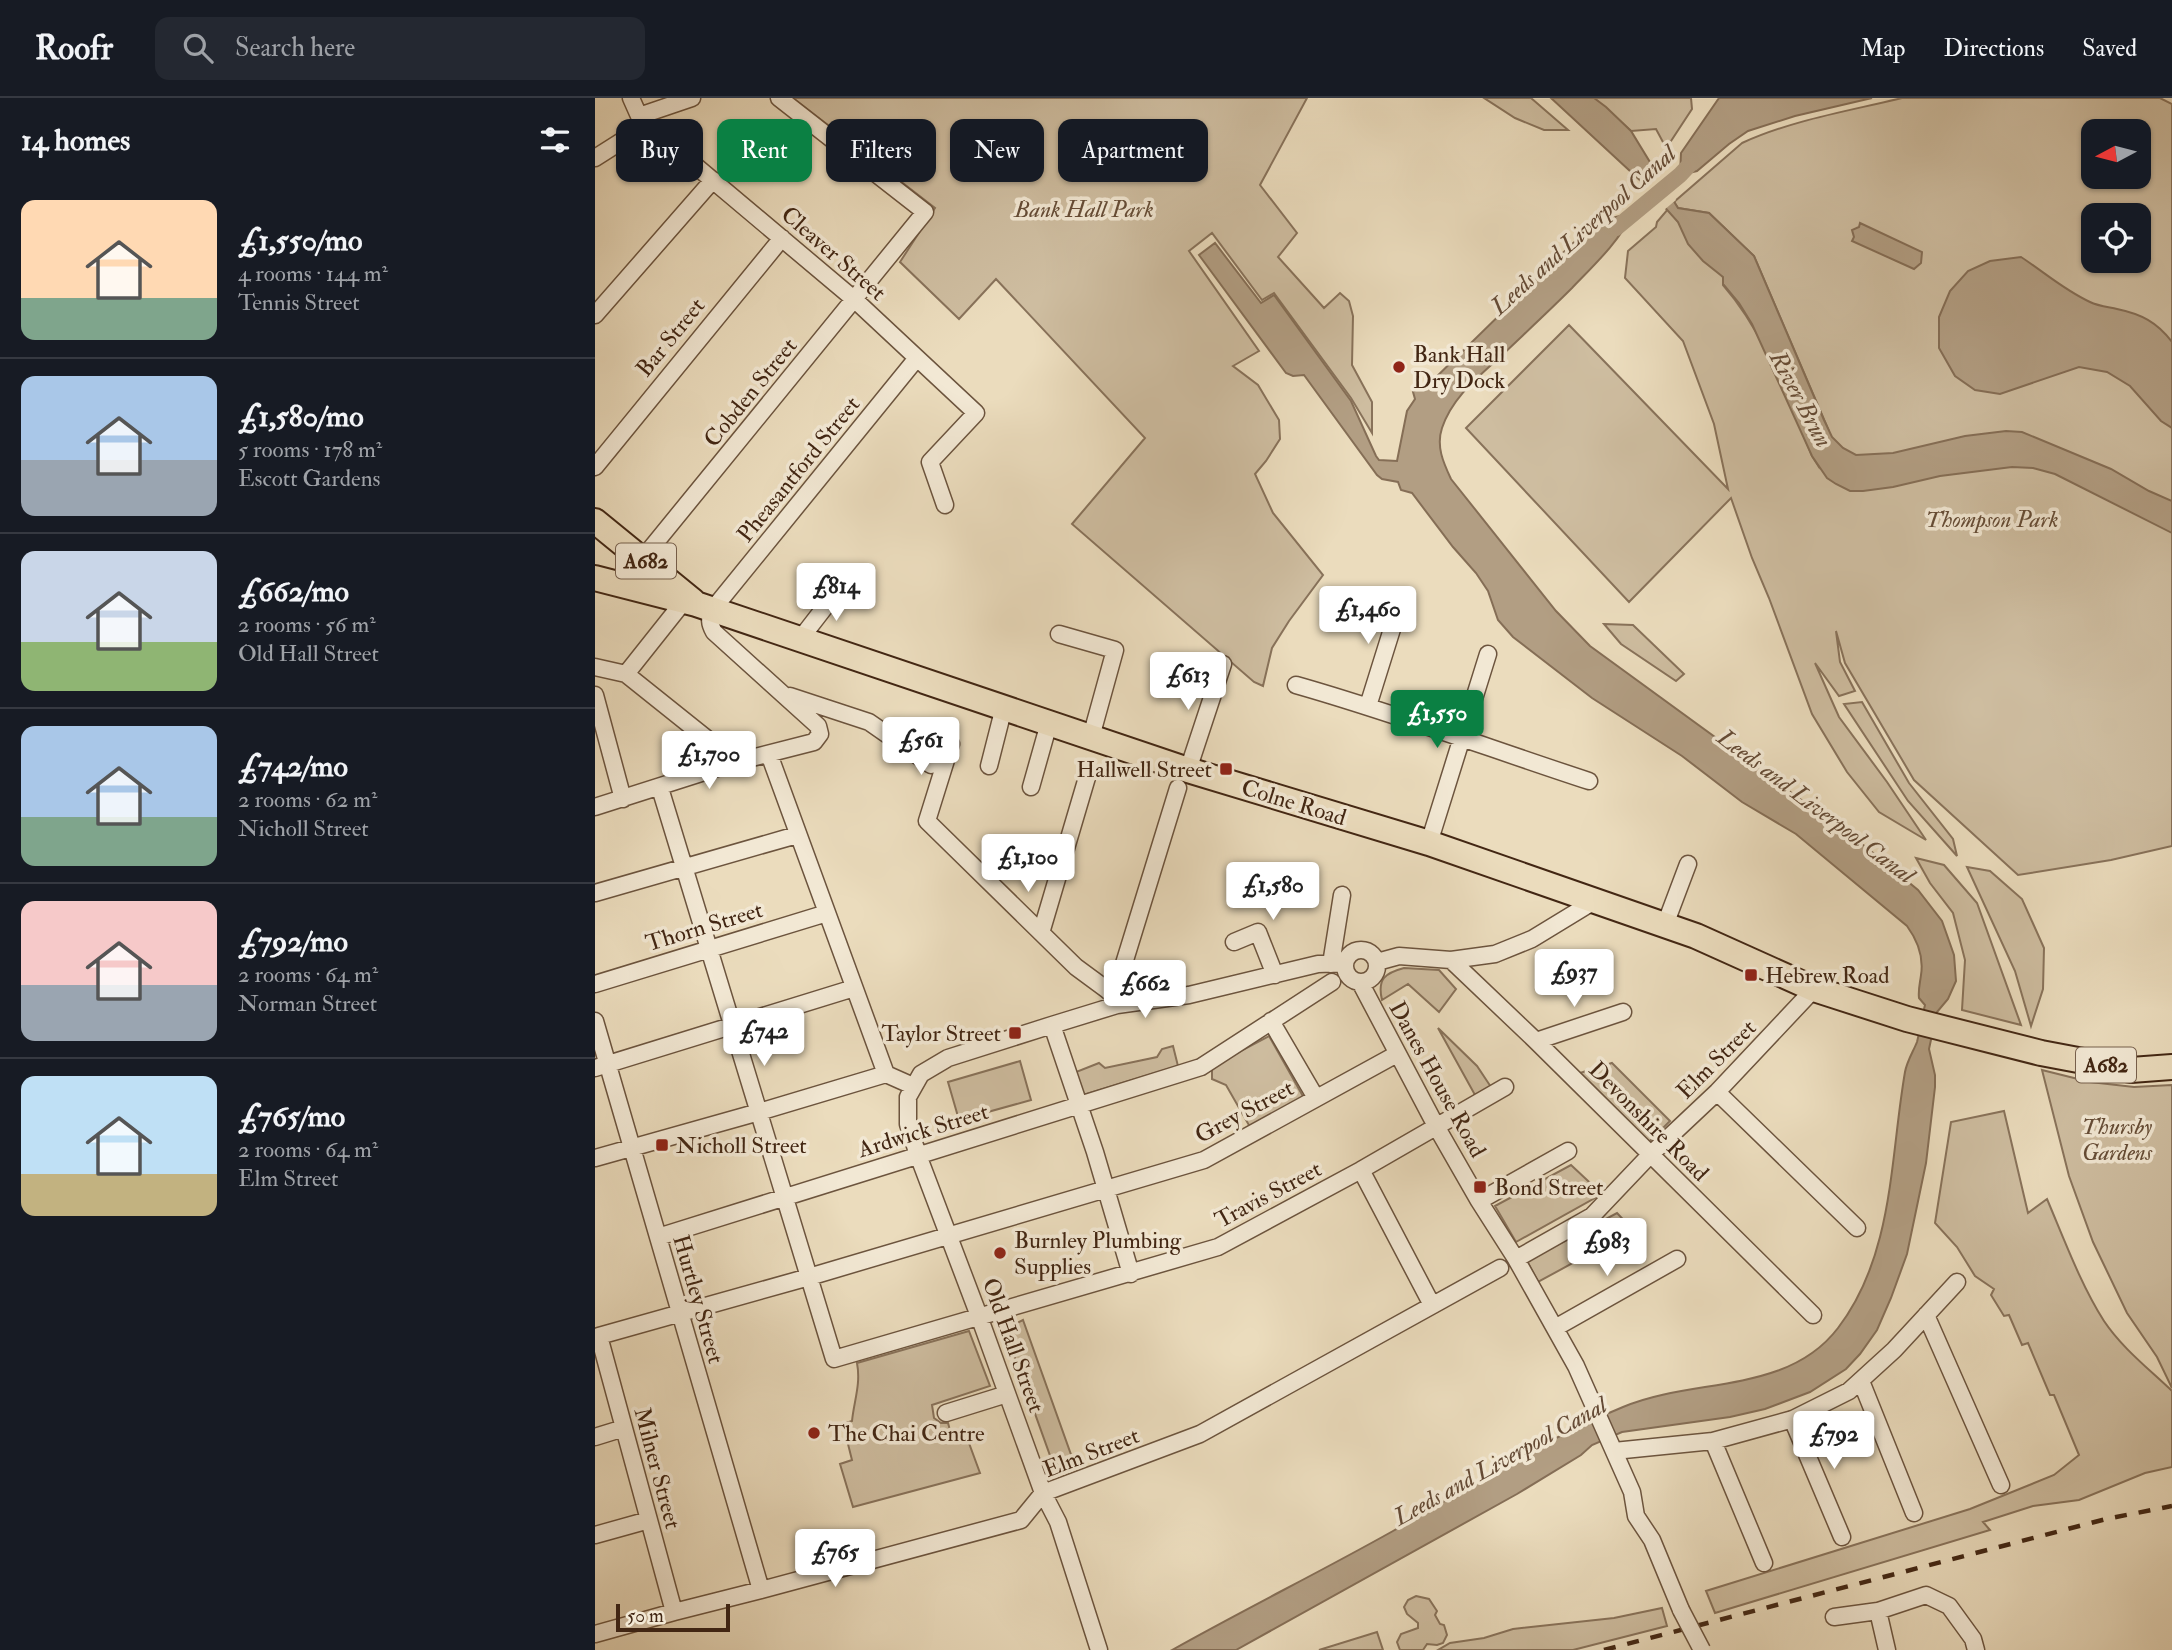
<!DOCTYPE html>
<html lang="en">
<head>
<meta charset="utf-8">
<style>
  :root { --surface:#171b24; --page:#242831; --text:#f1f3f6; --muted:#9ea1a6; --line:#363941; --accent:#0b8043 }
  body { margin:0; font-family:"IM FELL Double Pica",serif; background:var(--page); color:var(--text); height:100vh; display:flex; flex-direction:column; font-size:26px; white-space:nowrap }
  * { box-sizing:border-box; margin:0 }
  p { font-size:23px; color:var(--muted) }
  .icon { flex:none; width:38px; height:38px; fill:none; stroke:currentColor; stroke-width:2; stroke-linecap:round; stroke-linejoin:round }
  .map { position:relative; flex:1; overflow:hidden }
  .sheet { display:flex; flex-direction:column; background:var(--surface); width:595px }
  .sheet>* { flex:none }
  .top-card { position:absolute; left:21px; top:21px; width:665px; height:63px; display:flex; gap:14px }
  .needle { width:46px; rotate:263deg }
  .controls { position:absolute; left:1486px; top:21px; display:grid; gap:14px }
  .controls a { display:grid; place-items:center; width:70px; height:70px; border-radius:14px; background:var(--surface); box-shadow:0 2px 5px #0004; font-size:35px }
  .scale { position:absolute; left:21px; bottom:18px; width:114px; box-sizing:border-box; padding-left:7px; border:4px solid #422613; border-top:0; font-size:19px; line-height:24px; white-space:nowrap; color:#422613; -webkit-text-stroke:5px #f2e8d4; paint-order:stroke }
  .price { position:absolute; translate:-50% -60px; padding:0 16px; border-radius:7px; background:#fff; color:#222; font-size:23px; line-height:46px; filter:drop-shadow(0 2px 4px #0008) }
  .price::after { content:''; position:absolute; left:50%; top:42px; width:21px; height:16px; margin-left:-10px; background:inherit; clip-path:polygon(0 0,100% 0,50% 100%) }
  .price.active { background:var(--accent); color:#fff }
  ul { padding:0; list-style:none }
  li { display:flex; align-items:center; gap:21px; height:175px; padding:0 21px }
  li+li { border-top:2px solid var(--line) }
  li span { display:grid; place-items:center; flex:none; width:196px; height:140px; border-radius:14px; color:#555 }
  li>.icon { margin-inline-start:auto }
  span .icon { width:84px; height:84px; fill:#fffc; stroke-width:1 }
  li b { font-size:30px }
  h2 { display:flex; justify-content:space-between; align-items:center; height:84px; padding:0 21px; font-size:30px }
  .chip { padding:0 24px; border-radius:14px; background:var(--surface); box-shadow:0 2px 5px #0004; font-size:24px; line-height:63px }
  .chip.active { background:var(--accent); color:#fff }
  header { display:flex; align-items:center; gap:42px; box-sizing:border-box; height:98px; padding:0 35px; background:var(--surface); border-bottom:2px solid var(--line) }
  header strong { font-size:33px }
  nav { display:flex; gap:38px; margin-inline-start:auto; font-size:24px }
  .search { width:490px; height:63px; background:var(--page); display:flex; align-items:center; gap:18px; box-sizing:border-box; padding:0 24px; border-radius:14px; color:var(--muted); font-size:26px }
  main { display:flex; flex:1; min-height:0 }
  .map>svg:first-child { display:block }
  .green { fill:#cebda0; stroke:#88725a; stroke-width:2; fill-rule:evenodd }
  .water { fill:#b29e83; stroke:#856e56; stroke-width:2 }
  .pier { fill:#ebdcbd }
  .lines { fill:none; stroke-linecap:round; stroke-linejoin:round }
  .canal { stroke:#b29e83; stroke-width:16 }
  .street-casing { stroke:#6c543e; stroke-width:19 }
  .primary-casing { stroke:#422613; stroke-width:28 }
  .street { stroke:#f2e8d4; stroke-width:16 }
  .primary { stroke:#ebdcbd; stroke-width:24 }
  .rail { stroke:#422613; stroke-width:4.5; stroke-dasharray:12 12; stroke-linecap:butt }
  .street-bridge-casing { stroke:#6c543e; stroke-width:19; stroke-linecap:butt }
  .street-bridge { stroke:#f2e8d4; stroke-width:16 }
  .poi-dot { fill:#8f2418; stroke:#f2e8d4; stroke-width:2.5 }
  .labels { text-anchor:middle; stroke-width:7; stroke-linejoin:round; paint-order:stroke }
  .shield { fill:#f2e8d4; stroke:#77604d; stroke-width:2 }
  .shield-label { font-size:21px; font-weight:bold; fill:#422613 }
  .park-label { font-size:23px; font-style:italic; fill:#654c36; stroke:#f2e8d4 }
  .street-label { font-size:23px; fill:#422613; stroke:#f2e8d4 }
  .poi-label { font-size:23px; fill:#422613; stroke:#f2e8d4; text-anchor:start }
  .water-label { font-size:24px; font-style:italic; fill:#644a35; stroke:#f2e8d4 }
</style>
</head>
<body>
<header>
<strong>Roofr</strong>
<div class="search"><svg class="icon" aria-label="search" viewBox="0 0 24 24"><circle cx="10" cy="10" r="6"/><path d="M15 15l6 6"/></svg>Search here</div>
<nav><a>Map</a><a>Directions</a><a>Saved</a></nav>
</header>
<main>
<section class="sheet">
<h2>14 homes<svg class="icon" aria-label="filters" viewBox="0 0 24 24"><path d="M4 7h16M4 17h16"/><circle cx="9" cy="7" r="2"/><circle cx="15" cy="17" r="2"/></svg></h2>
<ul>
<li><span style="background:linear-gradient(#ffd9b3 70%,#7fa58c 0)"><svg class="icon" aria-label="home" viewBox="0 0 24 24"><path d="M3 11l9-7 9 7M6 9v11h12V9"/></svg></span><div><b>£1,550/mo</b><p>4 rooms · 144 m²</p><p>Tennis Street</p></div></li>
<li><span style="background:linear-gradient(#a9c7e8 60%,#9aa5b1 0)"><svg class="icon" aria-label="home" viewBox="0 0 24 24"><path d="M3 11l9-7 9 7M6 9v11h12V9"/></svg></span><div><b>£1,580/mo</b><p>5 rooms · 178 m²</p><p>Escott Gardens</p></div></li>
<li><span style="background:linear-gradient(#c9d6e8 65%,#8fb573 0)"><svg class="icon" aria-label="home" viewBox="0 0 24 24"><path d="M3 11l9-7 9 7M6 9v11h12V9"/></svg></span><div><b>£662/mo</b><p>2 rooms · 56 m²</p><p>Old Hall Street</p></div></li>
<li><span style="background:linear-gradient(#a9c7e8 65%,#7fa58c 0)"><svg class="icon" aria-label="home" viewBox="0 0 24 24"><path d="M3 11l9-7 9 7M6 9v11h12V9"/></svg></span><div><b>£742/mo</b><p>2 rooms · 62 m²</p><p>Nicholl Street</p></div></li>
<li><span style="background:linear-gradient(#f6c9c9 60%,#9aa5b1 0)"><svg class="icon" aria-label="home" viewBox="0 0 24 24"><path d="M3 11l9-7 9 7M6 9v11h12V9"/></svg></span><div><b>£792/mo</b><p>2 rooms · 64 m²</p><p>Norman Street</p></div></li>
<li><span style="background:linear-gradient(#bfe0f5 70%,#c2b280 0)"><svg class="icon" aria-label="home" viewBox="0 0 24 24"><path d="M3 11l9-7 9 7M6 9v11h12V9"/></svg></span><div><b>£765/mo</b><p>2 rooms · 64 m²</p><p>Elm Street</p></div></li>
</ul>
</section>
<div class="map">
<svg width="1577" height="1552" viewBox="0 0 1577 1552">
  <rect width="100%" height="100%" fill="#ebdcbd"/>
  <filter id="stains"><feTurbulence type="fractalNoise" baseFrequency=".00286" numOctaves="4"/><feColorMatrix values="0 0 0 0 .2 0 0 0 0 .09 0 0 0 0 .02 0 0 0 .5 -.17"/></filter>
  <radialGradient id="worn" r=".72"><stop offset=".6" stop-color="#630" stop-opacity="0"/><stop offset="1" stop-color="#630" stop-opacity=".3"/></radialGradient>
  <path class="green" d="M 198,0 L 712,0 L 665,87 L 702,135 L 683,159 L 729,210 L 745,195 L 754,203 L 758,218 L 757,267 L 777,304 L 777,335 L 756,300 L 679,195 L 667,202 L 617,135 L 594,153 L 664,253 L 638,268 L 663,287 L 684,322 L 685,341 L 671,363 L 660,376 L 678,415 L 728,477 L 694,523 L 677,550 L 668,588 L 659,584 L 477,426 L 550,340 L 401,181 L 364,221 L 305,164 L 340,110 Z
    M 889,0 L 936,0 L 973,32 L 949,32 L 920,20 Z
    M 999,0 L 1096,0 L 1097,11 L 1076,43 L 1069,46 L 1061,31 L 1036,33 Z
    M 1307,0 L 1565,0 L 1577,6 L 1577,748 L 1516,762 L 1423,777 L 1319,682 L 1250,565 L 1241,533 L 1245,564 L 1260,593 L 1244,598 L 1220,565 L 1244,619 L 1292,684 L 1331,742 L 1284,714 L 1252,674 L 1217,616 L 1174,500 L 1157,460 L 1136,400 L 1034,504 L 871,330 L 974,227 L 1133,391 L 1119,326 L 1088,243 L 1030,180 L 1033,153 L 1061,129 L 1062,124 L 1073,111 L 1128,179 L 1128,187 C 1170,235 1192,299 1217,358 L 1224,369 L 1234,333 L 1159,158 L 1114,115 L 1083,110 L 1079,104 L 1147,45 C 1197,22 1254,13 1307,0 ZM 1498,33 L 1544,33 L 1544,79 L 1498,79 ZM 1498,117 L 1544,117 L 1544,163 L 1498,163 Z
    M 1009,526 L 1038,527 L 1089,576 L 1081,583 L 1026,546 Z
    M 1267,604 L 1314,685 L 1358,741 L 1362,758 L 1313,703 L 1249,606 Z
    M 1321,760 L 1349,767 L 1382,805 L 1426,927 L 1367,912 L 1370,862 L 1358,815 L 1335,785 Z
    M 1372,769 L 1395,773 L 1427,801 L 1449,850 L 1448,891 L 1436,928 L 1420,873 Z
    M 809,870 L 844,872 L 861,891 L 844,914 L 813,886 L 787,902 C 782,881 790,875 809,870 Z
    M 843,930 L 882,968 L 896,989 L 880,997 Z
    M 674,938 L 709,1000 L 655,1029 L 631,987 L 617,981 L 617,971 L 621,966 Z
    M 578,948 L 583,968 L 488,997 L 481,974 L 504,965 L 510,970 L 562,959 L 567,951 Z
    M 425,963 L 436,1002 L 364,1022 L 353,984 Z
    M 1017,965 L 1075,1023 L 1054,1044 L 985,975 Z
    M 1447,972 L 1495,984 L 1539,989 L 1577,987 L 1577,1290 L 1562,1259 L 1532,1215 L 1498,1144 L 1474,1078 Z
    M 1409,1013 L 1433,1115 L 1452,1101 C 1469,1141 1486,1187 1509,1223 C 1527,1250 1554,1271 1577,1293 L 1577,1369 L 1550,1375 L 1484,1402 L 1438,1408 L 1388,1424 L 1395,1432 L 1120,1515 L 1111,1493 L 1375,1411 L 1459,1377 L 1484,1357 L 1459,1297 L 1455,1297 L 1433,1245 L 1427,1247 L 1414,1217 L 1409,1218 L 1396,1197 L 1399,1191 L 1380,1178 L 1362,1149 L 1340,1125 L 1356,1024 Z
    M 976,1067 L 1007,1096 L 921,1144 L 900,1108 Z
    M 1022,1115 L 1038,1132 L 943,1184 L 932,1163 Z
    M 428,1222 L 479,1365 L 464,1367 L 457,1363 L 411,1235 L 418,1227 Z
    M 374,1233 L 395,1288 L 337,1307 L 339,1320 L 346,1325 L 353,1325 L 356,1336 L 362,1340 L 371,1337 L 385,1375 L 258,1409 L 245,1366 L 257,1362 L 248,1326 L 257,1323 C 259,1303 266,1286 262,1265 Z
    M 821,1498 L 834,1501 L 842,1513 L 840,1517 L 845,1526 L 849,1527 L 852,1537 L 848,1545 L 842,1547 L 832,1546 L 828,1552 L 805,1552 L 802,1544 L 806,1536 L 823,1530 L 823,1525 L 812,1516 L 809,1509 L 813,1502 Z
    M 1067,1510 L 1072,1528 L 978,1552 L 843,1552 L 855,1545 L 889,1540 L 918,1531 L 1019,1520 Z
    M 782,1534 L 788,1552 L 724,1552 Z"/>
  <path class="water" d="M 956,0 L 999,0 L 1011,9 L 1036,33 L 1083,110 L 1114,115 L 1159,158 L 1229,322 L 1237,339 L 1248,350 L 1261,357 L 1298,355 L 1370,338 L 1411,333 L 1427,334 L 1516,371 L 1554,393 L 1577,403 L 1577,435 L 1460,376 L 1438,370 L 1417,369 L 1345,378 L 1298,389 L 1268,393 L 1255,393 L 1241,386 L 1232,380 L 1217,358 L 1157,226 L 1144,205 L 1128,186 L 1128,179 L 1108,163 L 1093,146 L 1083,124 L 1049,86 Z
    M 1124,0 L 1277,0 L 1200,18 L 1153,33 L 1134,46 L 1102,73 L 1085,77 L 1086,55 Z
    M 1037,116 C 1024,144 999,167 977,190 C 953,214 928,237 904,260 C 881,281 857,300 847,330 C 841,348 848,364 856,381 L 961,513 L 995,548 L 1271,749 L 1323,792 L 1347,823 L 1359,857 L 1361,883 L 1353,901 L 1342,914 L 1334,951 L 1340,977 L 1340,989 L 1331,1065 L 1312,1156 L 1296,1200 L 1282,1232 L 1265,1256 L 1251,1271 L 1215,1294 L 1170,1311 L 1135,1319 L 1027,1334 L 997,1347 L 986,1357 L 922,1396 L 641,1552 L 577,1552 C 650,1511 725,1474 798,1433 C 874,1390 947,1342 1028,1309 C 1098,1279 1192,1297 1243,1230 C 1299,1157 1295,1060 1310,974 C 1312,963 1318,954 1322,944 C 1325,932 1327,919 1330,907 L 1324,900 C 1323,892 1325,885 1326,877 C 1329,858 1323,843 1312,828 L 1201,736 L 1147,704 L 1087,658 L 997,600 L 918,539 L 903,522 L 893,493 L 881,475 L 858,449 L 817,395 L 806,392 L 803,384 L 787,381 L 782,377 L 709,277 L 698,278 L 691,275 L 604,157 L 620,145 L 666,205 L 679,197 L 756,303 L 781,358 L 784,362 L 802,363 L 812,313 L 820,301 L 818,294 L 825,289 L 832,288 L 977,146 C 996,130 1011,118 1037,116 Z
    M 1265,125 L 1327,154 L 1326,165 L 1319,171 L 1257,143 L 1259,139 L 1257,132 L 1264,129 Z
    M 1426,159 C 1449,174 1469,192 1495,204 C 1503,208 1513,209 1522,211 C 1546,216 1562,224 1577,244 L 1577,330 L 1566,323 L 1535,288 L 1512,274 L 1484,269 L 1405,296 L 1380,292 L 1360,278 L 1344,250 L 1344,219 L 1355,193 L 1373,173 L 1395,163 Z"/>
  <path class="pier" d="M 1065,73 L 1081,102 L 1069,112 L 1047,88 Z"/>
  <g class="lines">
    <path class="canal" d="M 1021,130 L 1085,77 L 1099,62"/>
    <defs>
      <path id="street" d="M 36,0 L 44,18 L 52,27 L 260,202 L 381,315 L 335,364 L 350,407
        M 44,18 L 97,0
        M 0,60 L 52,27
        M 0,217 L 118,82
        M 0,369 L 187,140
        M 48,460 L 330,114 L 184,0
        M 464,536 L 520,552 L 496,639
        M 206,540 L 247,487
        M 0,569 L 31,576 L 141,664
        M 31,576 L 89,503
        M 701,587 C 800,615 896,651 994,683
        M 0,597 L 28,701
        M 195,598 L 274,624 L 336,667
        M 773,608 L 807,499
        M 356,646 L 332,723 L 481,869 L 519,897 L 522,907
        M 174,656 L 291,976
        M 394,668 L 409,609
        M 593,672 L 628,566
        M 436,689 L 454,625
        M 65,690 L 239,1261 L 623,1149 L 766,1072 L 910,989
        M 0,709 L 141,664 L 219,644 L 225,636 L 223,628 L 119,534 C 114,525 114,521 118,511 L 322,260
        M 834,745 L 893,556
        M 0,795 L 202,737
        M 1070,827 L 1093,766
        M 446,835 L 493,676
        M 639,844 L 663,834 L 680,877
        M750 868a16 16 0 1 1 32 0a16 16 0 1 1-32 0Z
        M 856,862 L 941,943 L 1218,1217
        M 782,864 L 804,858 L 856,862 L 900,856 L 937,841 L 1001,802
        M 736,866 L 747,797
        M 765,884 L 841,1028 L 884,1103 L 921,1161 L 981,1268 L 1037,1394 L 1041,1418 L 1057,1442 L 1086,1512
        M 0,886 L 232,815
        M 513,893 L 523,885 L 583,690
        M 0,923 L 166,1492
        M 676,923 L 721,1000
        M 457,927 L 500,1054 L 536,1176
        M 941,943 L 1028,914
        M 0,970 L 259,890
        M 1122,994 L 1262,1130
        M 0,1060 L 164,1014 L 291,976 L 318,988
        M 766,1072 L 837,1207
        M 884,1103 L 973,1053
        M 63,1139 L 606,969 L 737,884
        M 921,1161 L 997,1118 L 1055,1057 L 1122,994 L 1219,891
        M 1331,1217 L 1406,1387
        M 960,1230 L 1082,1161
        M 1266,1283 L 1319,1415
        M 351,1315 L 412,1296
        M 1197,1321 L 1247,1439
        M 0,1339 L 29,1330
        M 1118,1343 L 1169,1465
        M 1019,1353 L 1118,1343 L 1198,1321 L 1254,1293 L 1299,1252 L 1362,1184
        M 0,1437 L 54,1422
        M 79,1514 L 4,1238 L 214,1179 L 609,1062 L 802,956
        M 1239,1519 L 1283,1513
        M 0,1536 L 79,1514 L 166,1492 L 426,1422 L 448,1395 L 605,1336 L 905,1170
        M 504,1552 L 463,1424 L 448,1395 L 384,1218 L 323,1057 L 313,1026 L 313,999 L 326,976 L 353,960 L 457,927 L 522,907 L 594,897 L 723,866 L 750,865
        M 1292,1552 L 1283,1513 L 1331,1497 L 1354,1508 L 1378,1541 L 1381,1552"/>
      <path id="primary" d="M 0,423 L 98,503
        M 0,480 L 101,506 L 593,672 L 834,745 L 1101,838 L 1219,891 L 1312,921 L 1446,955 L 1536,972 L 1577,969"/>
    </defs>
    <use href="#street" class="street-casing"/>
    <use href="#primary" class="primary-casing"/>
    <use href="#street" class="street"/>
    <use href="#primary" class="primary"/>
    <path class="rail" d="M 1009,1552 L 1511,1421 L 1577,1408"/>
    <defs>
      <path id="street-bridge" d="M 1086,1512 L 1107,1552"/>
    </defs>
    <use href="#street-bridge" class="street-bridge-casing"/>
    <use href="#street-bridge" class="street-bridge"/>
  </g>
  <g class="poi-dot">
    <circle cx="804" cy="269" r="7"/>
    <rect x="624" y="664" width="14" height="14" rx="3.5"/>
    <rect x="1149" y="870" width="14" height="14" rx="3.5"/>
    <rect x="413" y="928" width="14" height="14" rx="3.5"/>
    <rect x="60" y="1040" width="14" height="14" rx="3.5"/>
    <rect x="878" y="1082" width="14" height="14" rx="3.5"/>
    <circle cx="405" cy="1155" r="7"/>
    <circle cx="219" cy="1335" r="7"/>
  </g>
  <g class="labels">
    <g class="shield">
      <rect x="21" y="445.5" width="60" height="35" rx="5"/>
      <rect x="1481" y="949.5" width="60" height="35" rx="5"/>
    </g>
    <g class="shield-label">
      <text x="51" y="470">A682</text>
      <text x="1511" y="974">A682</text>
    </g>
    <g class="park-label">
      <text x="489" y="119">Bank Hall Park</text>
      <text x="1397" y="429">Thompson Park</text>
      <text x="1522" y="1036">Thursby<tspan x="1522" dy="26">Gardens</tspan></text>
    </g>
    <g class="street-label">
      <text transform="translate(239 155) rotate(41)" y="8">Cleaver Street</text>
      <text transform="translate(75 239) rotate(-51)" y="8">Bar Street</text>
      <text transform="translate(155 294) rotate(-51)" y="8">Cobden Street</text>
      <text transform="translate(203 371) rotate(-51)" y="8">Pheasantford Street</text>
      <text transform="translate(699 704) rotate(17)" y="8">Colne Road</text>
      <text transform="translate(109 828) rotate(-17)" y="8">Thorn Street</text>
      <text transform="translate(1121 961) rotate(-45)" y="8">Elm Street</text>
      <text transform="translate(843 981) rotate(61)" y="8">Danes House Road</text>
      <text transform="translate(649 1013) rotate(-28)" y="8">Grey Street</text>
      <text transform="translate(1054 1023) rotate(45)" y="8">Devonshire Road</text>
      <text transform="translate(328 1032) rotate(-17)" y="8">Ardwick Street</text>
      <text transform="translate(673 1096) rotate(-28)" y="8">Travis Street</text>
      <text transform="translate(104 1201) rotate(74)" y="8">Hurtley Street</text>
      <text transform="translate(419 1247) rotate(70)" y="8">Old Hall Street</text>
      <text transform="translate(496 1354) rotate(-21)" y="8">Elm Street</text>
      <text transform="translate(63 1370) rotate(75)" y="8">Milner Street</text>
    </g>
    <g class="poi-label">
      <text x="818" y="264">Bank Hall<tspan x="818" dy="26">Dry Dock</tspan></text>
      <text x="617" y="679" text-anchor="end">Hallwell Street</text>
      <text x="1170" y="885">Hebrew Road</text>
      <text x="406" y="943" text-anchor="end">Taylor Street</text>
      <text x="81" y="1055">Nicholl Street</text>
      <text x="899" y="1097">Bond Street</text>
      <text x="419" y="1150">Burnley Plumbing<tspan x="419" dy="26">Supplies</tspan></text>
      <text x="233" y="1343">The Chai Centre</text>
    </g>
    <g class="water-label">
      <text transform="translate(988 132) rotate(-42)" y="8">Leeds and Liverpool Canal</text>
      <text transform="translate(1206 301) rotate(62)" y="8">River Brun</text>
      <text transform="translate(1221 708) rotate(37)" y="8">Leeds and Liverpool Canal</text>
      <text transform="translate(905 1363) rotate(-29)" y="8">Leeds and Liverpool Canal</text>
    </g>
  </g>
  <rect width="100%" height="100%" filter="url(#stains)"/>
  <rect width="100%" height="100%" fill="url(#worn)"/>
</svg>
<div class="controls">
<a><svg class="needle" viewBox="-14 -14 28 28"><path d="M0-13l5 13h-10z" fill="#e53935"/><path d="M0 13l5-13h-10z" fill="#9ea1a6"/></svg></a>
<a><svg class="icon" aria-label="locate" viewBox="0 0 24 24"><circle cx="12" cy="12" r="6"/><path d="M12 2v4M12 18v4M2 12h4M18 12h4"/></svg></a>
</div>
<div class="scale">50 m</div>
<b class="price" style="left:241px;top:525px">£814</b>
<b class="price" style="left:773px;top:548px">£1,460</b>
<b class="price" style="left:593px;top:614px">£613</b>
<b class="price active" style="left:842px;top:652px">£1,550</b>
<b class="price" style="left:326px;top:679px">£561</b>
<b class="price" style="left:114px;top:693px">£1,700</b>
<b class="price" style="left:433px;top:796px">£1,100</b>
<b class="price" style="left:678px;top:824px">£1,580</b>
<b class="price" style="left:979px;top:911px">£937</b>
<b class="price" style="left:550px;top:922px">£662</b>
<b class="price" style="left:169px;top:970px">£742</b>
<b class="price" style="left:1012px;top:1180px">£983</b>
<b class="price" style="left:1239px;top:1373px">£792</b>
<b class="price" style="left:240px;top:1491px">£765</b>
<div class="top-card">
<a class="chip">Buy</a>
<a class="chip active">Rent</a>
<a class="chip">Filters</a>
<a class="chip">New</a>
<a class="chip">Apartment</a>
</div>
</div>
</main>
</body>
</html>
